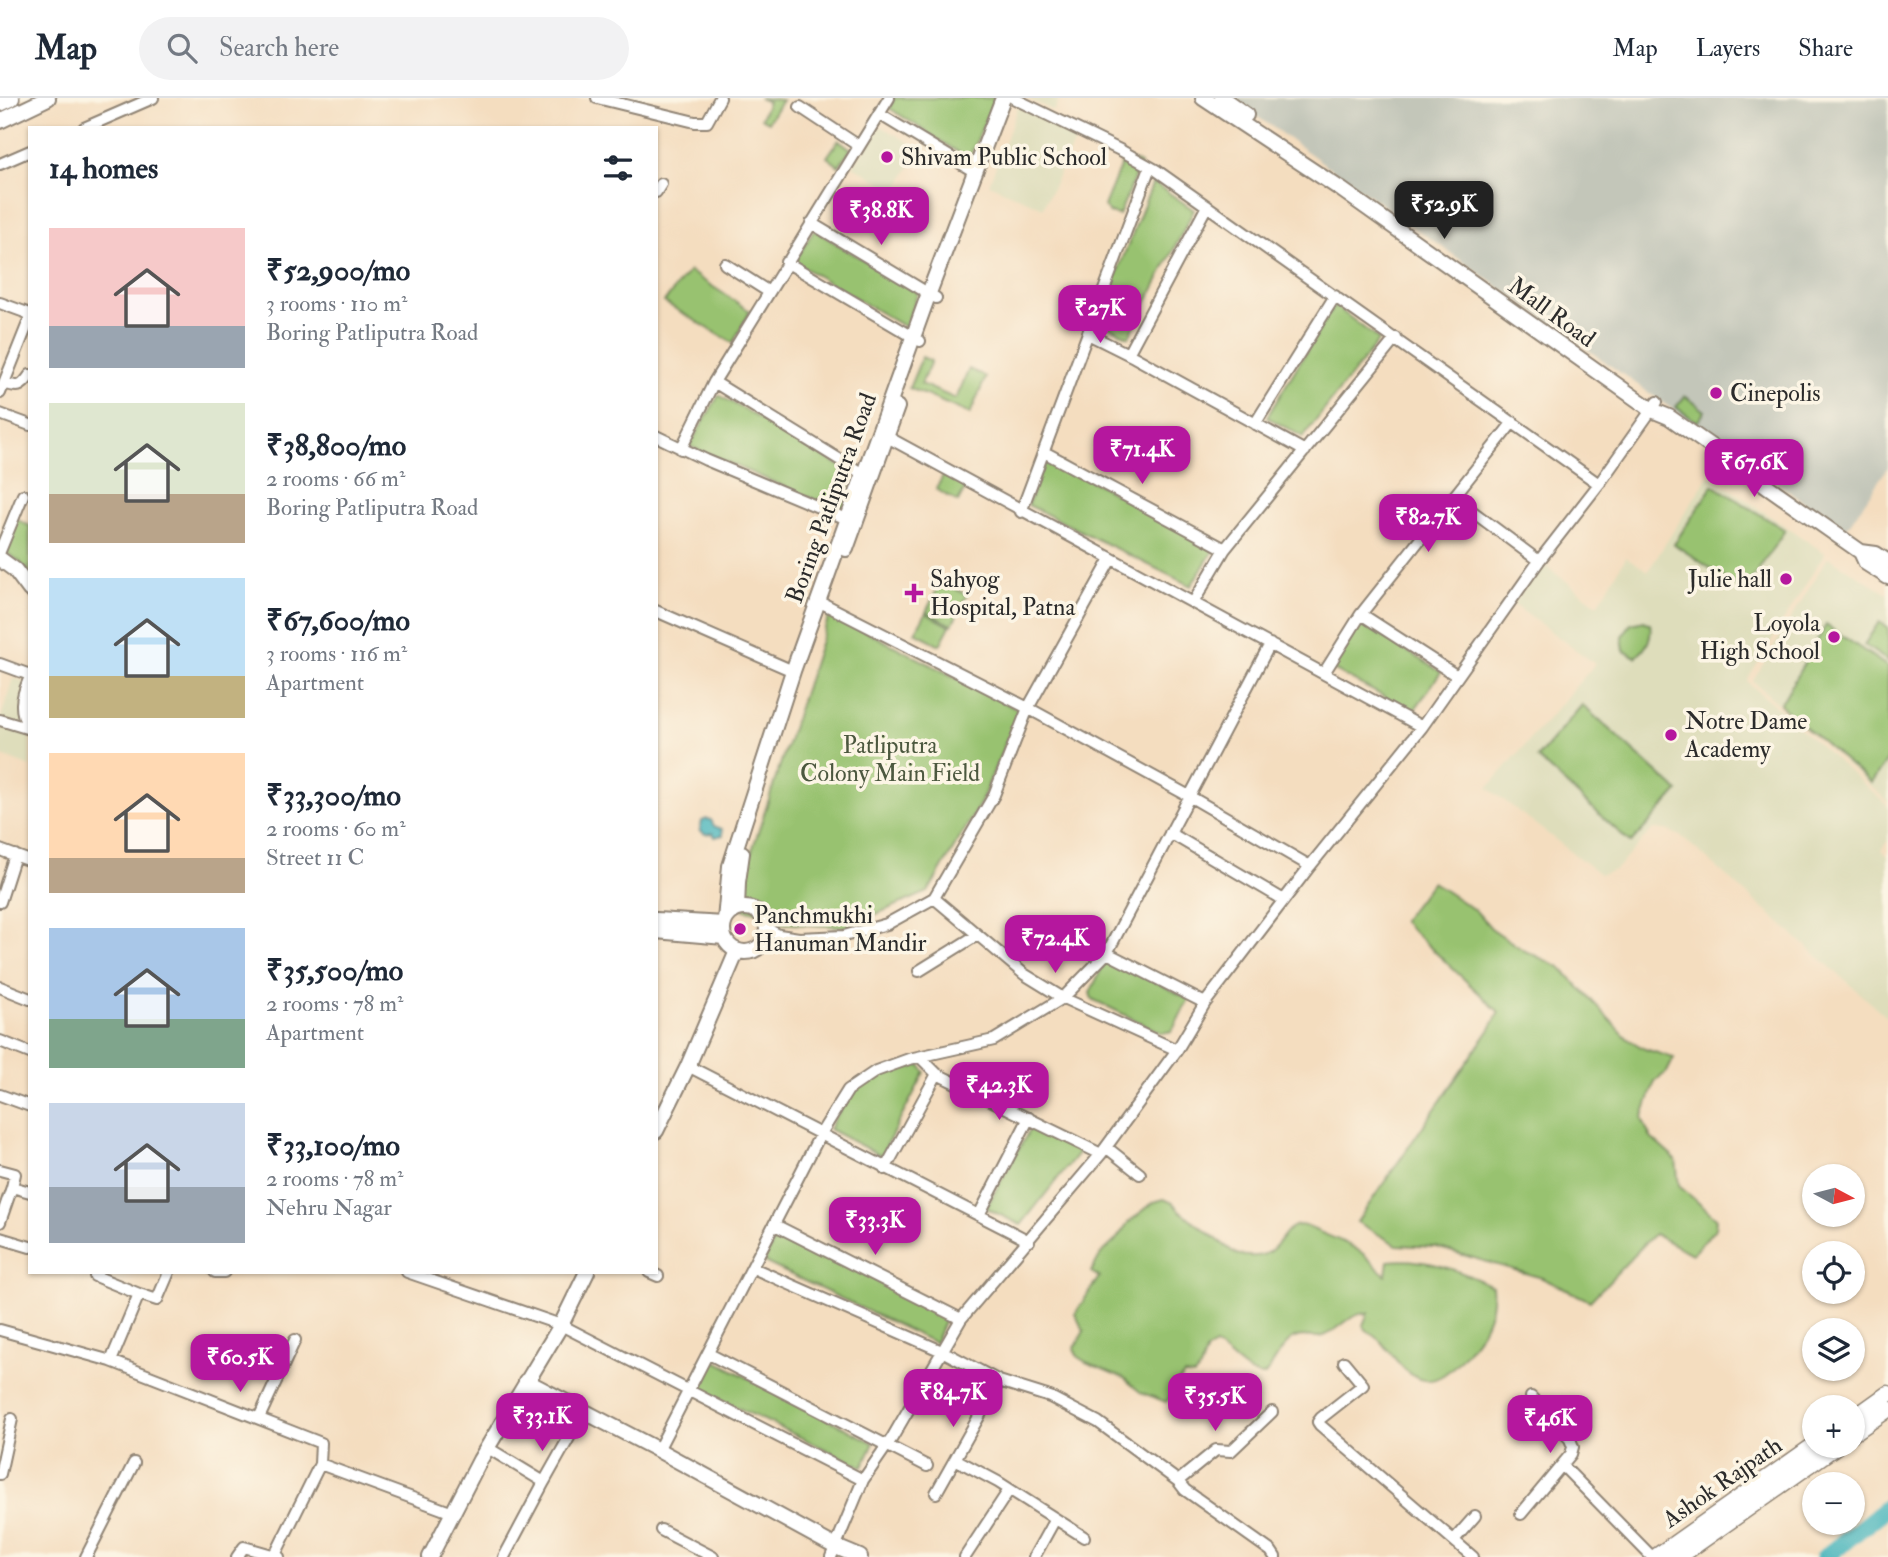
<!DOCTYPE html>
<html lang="en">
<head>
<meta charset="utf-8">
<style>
  :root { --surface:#fff; --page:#f2f2f3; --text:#1f2937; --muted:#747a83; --line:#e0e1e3; --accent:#b5179e }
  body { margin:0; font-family:"IM FELL Double Pica",serif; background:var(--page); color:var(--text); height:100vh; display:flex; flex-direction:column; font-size:26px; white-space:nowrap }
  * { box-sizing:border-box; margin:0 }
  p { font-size:23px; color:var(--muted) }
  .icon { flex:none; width:38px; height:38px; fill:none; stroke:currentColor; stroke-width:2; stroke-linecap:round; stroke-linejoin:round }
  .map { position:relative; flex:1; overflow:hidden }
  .drawer { position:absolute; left:28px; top:28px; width:630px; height:1148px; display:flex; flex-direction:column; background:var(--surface); border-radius:0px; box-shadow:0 2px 5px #0004 }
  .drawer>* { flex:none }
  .needle { width:46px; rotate:97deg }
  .fabs { position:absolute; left:1802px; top:1066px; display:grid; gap:14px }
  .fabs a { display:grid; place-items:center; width:63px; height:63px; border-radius:50%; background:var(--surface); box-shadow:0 2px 5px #0004; font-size:35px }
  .price { position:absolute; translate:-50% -60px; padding:0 16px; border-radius:14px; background:var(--accent); color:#fff; font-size:23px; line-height:46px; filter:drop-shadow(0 2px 4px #0008) }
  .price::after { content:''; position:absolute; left:50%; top:42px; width:21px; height:16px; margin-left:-10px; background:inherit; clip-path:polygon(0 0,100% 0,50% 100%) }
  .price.on { background:#222; color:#fff }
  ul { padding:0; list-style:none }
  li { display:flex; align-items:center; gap:21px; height:175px; padding:0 21px }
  li span { display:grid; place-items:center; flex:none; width:196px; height:140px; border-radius:0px; color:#555 }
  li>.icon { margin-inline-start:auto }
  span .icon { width:84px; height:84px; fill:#fffc; stroke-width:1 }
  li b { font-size:30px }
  h2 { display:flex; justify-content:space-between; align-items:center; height:84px; padding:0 21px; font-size:30px }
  header { display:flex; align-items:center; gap:42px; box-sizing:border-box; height:98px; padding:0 35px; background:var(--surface); border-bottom:2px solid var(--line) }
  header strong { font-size:33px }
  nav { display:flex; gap:38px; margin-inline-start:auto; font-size:24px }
  .search { width:490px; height:63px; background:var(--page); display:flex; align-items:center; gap:18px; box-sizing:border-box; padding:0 24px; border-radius:38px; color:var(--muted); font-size:26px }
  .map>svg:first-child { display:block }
  .built { fill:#deddbb }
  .industrial { fill:#c3c6b9 }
  .green { fill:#98c26f; stroke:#62764d; stroke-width:2 }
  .water { fill:#43b3bb; stroke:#376f73; stroke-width:2 }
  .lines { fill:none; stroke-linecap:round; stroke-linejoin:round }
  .river { stroke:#43b3bb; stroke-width:18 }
  .street-casing { stroke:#908475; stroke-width:14 }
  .secondary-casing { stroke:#908475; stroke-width:18 }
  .primary-casing { stroke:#908475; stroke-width:19 }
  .street { stroke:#fff; stroke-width:10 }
  .secondary { stroke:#fff; stroke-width:14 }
  .primary { stroke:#fff; stroke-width:16 }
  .poi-dot { fill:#b5179e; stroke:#fcf5e5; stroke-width:2.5 }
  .labels { text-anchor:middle; stroke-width:7; stroke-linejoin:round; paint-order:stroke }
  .poi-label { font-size:24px; fill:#2b2b2b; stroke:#fcf5e5; text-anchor:start }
  .street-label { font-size:24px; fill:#2b2b2b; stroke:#fcf5e5 }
  .park-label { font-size:24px; fill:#4c583f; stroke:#fcf5e5 }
</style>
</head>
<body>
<header>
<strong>Map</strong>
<div class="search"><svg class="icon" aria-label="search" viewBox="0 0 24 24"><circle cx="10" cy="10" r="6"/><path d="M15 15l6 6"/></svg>Search here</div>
<nav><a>Map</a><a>Layers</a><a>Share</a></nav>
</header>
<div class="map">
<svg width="1888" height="1459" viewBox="0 0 1888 1459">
  <rect width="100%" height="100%" fill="#fcf5e5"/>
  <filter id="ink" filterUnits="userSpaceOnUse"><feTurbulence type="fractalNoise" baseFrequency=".0143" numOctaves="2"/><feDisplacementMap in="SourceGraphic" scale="14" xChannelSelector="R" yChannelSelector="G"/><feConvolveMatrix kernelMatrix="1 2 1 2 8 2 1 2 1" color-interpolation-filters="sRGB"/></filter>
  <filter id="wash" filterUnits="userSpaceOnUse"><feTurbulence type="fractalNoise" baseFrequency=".00686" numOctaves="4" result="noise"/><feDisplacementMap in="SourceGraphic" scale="28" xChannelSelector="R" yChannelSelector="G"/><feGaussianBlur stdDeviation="1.57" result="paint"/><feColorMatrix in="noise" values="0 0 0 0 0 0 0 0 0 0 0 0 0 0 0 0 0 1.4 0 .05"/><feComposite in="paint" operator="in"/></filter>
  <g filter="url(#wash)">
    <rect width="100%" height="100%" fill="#f4ddbf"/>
    <path class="built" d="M 1026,0 L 1060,0 L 1054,13 Z
      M 1018,9 L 1078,36 L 1043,110 L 989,86 Z
      M 881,28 L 920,51 L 896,93 L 853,68 Z
      M 1709,377 L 1825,455 L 1747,583 L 1888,708 L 1888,742 L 1881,752 L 1888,758 L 1888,920 L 1681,738 L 1666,732 L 1653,731 L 1615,772 L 1600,776 L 1488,690 L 1595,566 L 1513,506 L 1543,466 L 1598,507 L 1626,459 L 1648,473 Z
      M 1828,459 L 1888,496 L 1888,704 L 1753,583 Z
      M 13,580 L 30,585 L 30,669 L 0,657 L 0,622 Z"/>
    <path class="industrial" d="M 1231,0 L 1888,0 L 1888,369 L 1845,433 Z"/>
    <path class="green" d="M 759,0 L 782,2 L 768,24 L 761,20 L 768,4 Z
      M 894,0 L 995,0 L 969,61 L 889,10 Z
      M 839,42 L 851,51 L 839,68 L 827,59 Z
      M 1124,59 L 1140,66 L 1119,117 L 1109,115 L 1104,108 Z
      M 1153,84 L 1194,112 L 1129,239 L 1098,223 Z
      M 814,132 L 918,195 L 905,229 L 794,164 Z
      M 689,173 L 750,213 L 733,245 L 664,204 Z
      M 1334,207 L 1379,242 L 1303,339 L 1267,319 Z
      M 922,259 L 931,263 L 921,286 L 956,301 L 969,271 L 986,279 L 970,316 L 909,290 Z
      M 719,297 L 854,376 L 843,414 L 689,348 Z
      M 1685,298 L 1705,313 L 1697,324 L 1676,309 Z
      M 1046,358 L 1215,450 L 1191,488 L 1028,407 Z
      M 944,376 L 966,389 L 958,404 L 936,391 Z
      M 1713,387 L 1785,432 L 1744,493 L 1674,446 Z
      M 16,421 L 30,428 L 30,476 L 20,464 L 2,452 Z
      M 941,483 L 967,497 L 952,527 L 926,514 Z
      M 830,515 L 1019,612 L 981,704 L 928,794 L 846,829 L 774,825 L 758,814 L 744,812 L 743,780 Z
      M 926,515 L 950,528 L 940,547 L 915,534 Z
      M 1644,523 L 1650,526 C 1653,539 1646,551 1636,559 L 1624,553 L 1622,538 L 1631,526 Z
      M 1879,524 L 1888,529 L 1888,563 L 1864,547 Z
      M 1361,525 L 1441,574 L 1413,614 L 1331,571 Z
      M 1826,527 L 1888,569 L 1888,661 L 1871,685 L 1780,607 Z
      M 1582,607 L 1678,693 L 1631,745 L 1537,660 Z
      M 1432,784 L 1476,813 L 1491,830 L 1523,852 L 1560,869 L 1628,941 L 1645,951 L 1674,960 L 1667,974 L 1655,983 L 1642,1021 L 1651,1040 L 1676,1062 L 1679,1088 L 1716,1120 L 1715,1131 L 1692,1156 L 1654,1136 L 1590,1203 L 1542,1180 L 1436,1149 L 1397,1147 L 1357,1124 L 1490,931 L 1499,914 L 1402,823 Z
      M 1107,859 L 1189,901 L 1172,933 L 1162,935 L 1092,901 L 1090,895 Z
      M 920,967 L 925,974 L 881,1058 L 829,1031 C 839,1011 854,987 876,977 C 889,971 906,970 920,967 Z
      M 1032,1027 L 1081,1051 L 1021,1127 L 986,1110 Z
      M 1164,1101 L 1173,1105 L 1179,1112 L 1236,1156 C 1282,1168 1277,1130 1299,1127 C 1306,1127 1313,1131 1319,1134 C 1334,1140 1349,1145 1362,1155 C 1371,1162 1377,1171 1386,1177 L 1388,1163 C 1425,1159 1459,1172 1492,1188 C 1495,1216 1482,1236 1465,1256 C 1433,1296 1414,1288 1386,1249 C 1379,1239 1368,1237 1363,1227 L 1368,1215 C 1352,1214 1340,1231 1326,1237 C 1314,1243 1301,1233 1290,1243 C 1279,1252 1273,1268 1264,1278 C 1242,1276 1233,1258 1215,1248 L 1207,1252 L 1200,1271 L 1194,1278 L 1184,1277 C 1176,1286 1174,1296 1166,1304 L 1140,1294 L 1124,1280 L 1086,1264 L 1078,1259 L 1074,1251 L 1084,1233 L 1075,1216 L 1099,1179 L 1091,1174 L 1101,1156 L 1115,1143 L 1128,1125 L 1154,1104 Z
      M 778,1134 L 947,1217 L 935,1245 L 764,1164 Z
      M 710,1260 L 874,1345 L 863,1369 L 694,1289 Z"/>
    <path class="water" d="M 707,721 L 711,722 L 714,728 L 722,731 L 723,737 L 715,739 L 713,735 L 705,736 L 700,732 L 702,723 Z"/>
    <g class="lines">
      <path class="river" d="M 1825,1459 L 1888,1409"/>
    </g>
  </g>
  <g filter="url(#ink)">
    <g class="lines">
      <defs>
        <path id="street" d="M 597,0 L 695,24 L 707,24 L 720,0
          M 1013,0 L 1122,53 L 1156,72 L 1599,386
          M 800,9 L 859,48
          M 879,16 L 975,74
          M 84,30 L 153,0
          M 0,66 L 30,53
          M 656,94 L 661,86
          M 811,125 L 936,200
          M 786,164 L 920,243
          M 725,166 L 769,194
          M 0,205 L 30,216
          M 1088,236 L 1134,259 L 1305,353
          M 1128,256 L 1207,108
          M 714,284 L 863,376
          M 4,285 C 18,290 21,290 30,277
          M 0,295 L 30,220
          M 0,316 L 30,327
          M 1255,326 L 1335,198
          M 880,335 L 1422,629
          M 656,338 L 706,362 L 847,421
          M 681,351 L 714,284 L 889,0
          M 1044,354 L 1225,451
          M 1453,399 L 1539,463
          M 1021,414 L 1150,69
          M 0,453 L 23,397
          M 818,503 L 1028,610 L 1189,698 L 1310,768
          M 1193,505 L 1225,451 L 1396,240
          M 656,513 L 793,573
          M 1361,516 L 1457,578
          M 0,566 L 30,577
          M 1324,575 L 1361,516 L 1513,324
          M 0,622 L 30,631
          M 1170,735 L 1284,802
          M 0,752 L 30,763
          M 934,800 L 1024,876 L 1063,900 L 1177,952
          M 0,804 L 15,757
          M 767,831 L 779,837 L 799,840 L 844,838 L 887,826 L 934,800 L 994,697 L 1028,610 L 1111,461
          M 1107,855 L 1205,905
          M 919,873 L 977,837
          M 0,889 L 30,901
          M 0,943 L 30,955
          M 920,959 L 937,976 L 1101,1056
          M 688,968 L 1029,1143
          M 0,997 L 30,1008
          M 1106,1049 L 1140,1076
          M 885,1071 L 937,976
          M 0,1072 L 15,1076 L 12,1089
          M 979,1117 L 1029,1020
          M 0,1124 L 12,1089 L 30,1094
          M 775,1127 L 961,1221
          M 0,1140 L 30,1149
          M 753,1170 L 944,1254 L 999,1283 L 1050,1299 L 1098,1324 L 1178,1383 L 1185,1392 L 1271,1453 L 1275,1459
          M 215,1174 L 224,1174
          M 407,1174 L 561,1227 L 863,1382
          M 649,1174 L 658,1178
          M 139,1196 L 157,1202 L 169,1174
          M 0,1232 L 111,1263 L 139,1196 L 95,1178 L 96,1174
          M 709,1256 L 927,1368
          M 111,1263 L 321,1345 L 320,1366
          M 1344,1264 L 1363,1287 L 1321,1320 L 1318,1324 L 1320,1327 L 1473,1459
          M 259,1320 L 295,1242
          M 488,1350 L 544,1384 L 584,1313
          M 658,1352 L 820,1037 L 848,992 L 876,973 L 909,961 L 994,942 L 1063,900 L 1107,855 L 1270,546
          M 955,1361 L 998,1384 L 1084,1439
          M 1562,1367 L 1652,1459
          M 0,1376 L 12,1321
          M 1178,1383 L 1216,1352 L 1231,1353 L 1272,1314
          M 936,1395 L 999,1283
          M 1521,1416 L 1571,1356 L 1573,1349 L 1570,1341 L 1531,1299
          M 661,1432 L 713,1459
          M 1454,1442 L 1475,1418
          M 86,1459 L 134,1365
          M 237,1459 L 244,1449 L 279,1459
          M 274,1459 L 320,1366 L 453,1415
          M 504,1459 L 544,1384
          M 831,1459 L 863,1382 L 892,1340 L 961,1221 L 1101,1056 L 1177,952 L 1205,905 L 1310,768 L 1422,629 L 1539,463 L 1599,386 L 1657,304
          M 965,1459 L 1009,1392
          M 1034,1459 L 1055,1421"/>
        <path id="secondary" d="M 1203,0 L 1342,92 L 1652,312 L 1669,319 L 1861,454 L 1876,456 L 1888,464
          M 1222,0 L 1246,17
          M 0,23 L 48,0
          M 846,451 L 897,309
          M 1861,454 L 1866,465 L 1888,479
          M 0,461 L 15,472 L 30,492
          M 30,584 C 23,600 21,612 30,628
          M723 832a22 22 0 1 1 44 0a22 22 0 1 1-44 0Z
          M 737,811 L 738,784 L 742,755
          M 656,822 L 724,826
          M 725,822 L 730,768 L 793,573 L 929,195 L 1003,0
          M 656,833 L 724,839
          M 656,1033 L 688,968 L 737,853
          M 526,1283 L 658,1352 L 836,1449 L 860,1459
          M 430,1459 L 480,1362 L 561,1227 L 587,1174"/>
        <path id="primary" d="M 0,5 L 11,0
          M 1853,1321 L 1888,1296
          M 1853,1335 L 1888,1311
          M 1656,1459 L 1815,1347
          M 1678,1459 L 1836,1348"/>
      </defs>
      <use href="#street" class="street-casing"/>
      <use href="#secondary" class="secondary-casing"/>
      <use href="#primary" class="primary-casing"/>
      <use href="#street" class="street"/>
      <use href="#secondary" class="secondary"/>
      <use href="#primary" class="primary"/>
    </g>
  </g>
  <g class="poi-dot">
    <circle cx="887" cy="59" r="7"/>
    <circle cx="1716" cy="295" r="7"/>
    <circle cx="1786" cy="481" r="7"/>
    <path d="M910.5 484.5h7v7h7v7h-7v7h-7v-7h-7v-7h7z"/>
    <circle cx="1834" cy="539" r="7"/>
    <circle cx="1671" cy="637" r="7"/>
    <circle cx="740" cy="831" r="7"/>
  </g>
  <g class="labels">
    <g class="poi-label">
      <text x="901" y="67">Shivam Public School</text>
      <text x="1730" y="303">Cinepolis</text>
      <text x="930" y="489">Sahyog<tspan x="930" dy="28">Hospital, Patna</tspan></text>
      <text x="1772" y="489" text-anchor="end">Julie hall</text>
      <text x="1820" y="533" text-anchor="end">Loyola<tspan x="1820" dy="28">High School</tspan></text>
      <text x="1685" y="631">Notre Dame<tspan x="1685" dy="28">Academy</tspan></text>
      <text x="754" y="825">Panchmukhi<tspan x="754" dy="28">Hanuman Mandir</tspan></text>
    </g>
    <g class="street-label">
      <text transform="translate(1552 214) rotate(36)" y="8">Mall Road</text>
      <text transform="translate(831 400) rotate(-70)" y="8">Boring Patliputra Road</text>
      <text transform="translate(1722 1384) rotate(-35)" y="8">Ashok Rajpath</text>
    </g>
    <g class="park-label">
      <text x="890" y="655">Patliputra<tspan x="890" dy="28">Colony Main Field</tspan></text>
    </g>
  </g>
</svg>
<div class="fabs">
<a><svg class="needle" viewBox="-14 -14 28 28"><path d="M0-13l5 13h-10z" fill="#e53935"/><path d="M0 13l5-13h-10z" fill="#747a83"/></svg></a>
<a><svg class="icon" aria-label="locate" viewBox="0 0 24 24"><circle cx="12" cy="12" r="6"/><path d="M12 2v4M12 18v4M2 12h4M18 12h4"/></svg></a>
<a><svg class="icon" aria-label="layers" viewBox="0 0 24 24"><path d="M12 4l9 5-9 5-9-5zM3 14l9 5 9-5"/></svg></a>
<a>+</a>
<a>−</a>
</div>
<b class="price on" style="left:1444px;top:143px">₹52.9K</b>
<b class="price" style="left:881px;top:149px">₹38.8K</b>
<b class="price" style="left:1100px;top:247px">₹27K</b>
<b class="price" style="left:1142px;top:388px">₹71.4K</b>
<b class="price" style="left:1754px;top:401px">₹67.6K</b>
<b class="price" style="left:1428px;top:456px">₹82.7K</b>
<b class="price" style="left:1055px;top:877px">₹72.4K</b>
<b class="price" style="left:999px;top:1024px">₹42.3K</b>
<b class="price" style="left:875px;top:1159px">₹33.3K</b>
<b class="price" style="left:240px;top:1296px">₹60.5K</b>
<b class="price" style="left:953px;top:1331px">₹84.7K</b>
<b class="price" style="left:1215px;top:1335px">₹35.5K</b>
<b class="price" style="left:542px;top:1355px">₹33.1K</b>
<b class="price" style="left:1550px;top:1357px">₹46K</b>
<section class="drawer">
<h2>14 homes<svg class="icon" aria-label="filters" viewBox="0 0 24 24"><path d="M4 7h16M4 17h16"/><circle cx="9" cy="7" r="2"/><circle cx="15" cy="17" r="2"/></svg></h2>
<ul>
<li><span style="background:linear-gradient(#f6c9c9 70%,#9aa5b1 0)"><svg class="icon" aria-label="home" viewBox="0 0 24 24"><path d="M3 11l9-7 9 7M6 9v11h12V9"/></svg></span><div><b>₹52,900/mo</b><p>3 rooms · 110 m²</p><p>Boring Patliputra Road</p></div></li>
<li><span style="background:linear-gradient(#dfe7d0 65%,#b9a48a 0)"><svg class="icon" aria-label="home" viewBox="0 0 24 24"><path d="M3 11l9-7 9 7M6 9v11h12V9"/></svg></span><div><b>₹38,800/mo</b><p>2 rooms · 66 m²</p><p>Boring Patliputra Road</p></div></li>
<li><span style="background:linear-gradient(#bfe0f5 70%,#c2b280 0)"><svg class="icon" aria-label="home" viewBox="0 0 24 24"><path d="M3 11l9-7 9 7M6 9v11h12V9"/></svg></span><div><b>₹67,600/mo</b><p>3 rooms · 116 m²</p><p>Apartment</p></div></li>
<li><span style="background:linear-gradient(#ffd9b3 75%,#b9a48a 0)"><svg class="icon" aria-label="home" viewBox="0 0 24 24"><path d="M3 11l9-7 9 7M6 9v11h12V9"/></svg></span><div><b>₹33,300/mo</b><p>2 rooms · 60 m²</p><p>Street 11 C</p></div></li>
<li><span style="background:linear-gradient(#a9c7e8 65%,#7fa58c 0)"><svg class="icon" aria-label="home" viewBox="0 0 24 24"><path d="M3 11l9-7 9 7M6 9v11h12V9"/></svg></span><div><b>₹35,500/mo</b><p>2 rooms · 78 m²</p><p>Apartment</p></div></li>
<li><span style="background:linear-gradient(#c9d6e8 60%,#9aa5b1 0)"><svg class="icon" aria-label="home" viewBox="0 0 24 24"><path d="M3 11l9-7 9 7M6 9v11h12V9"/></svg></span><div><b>₹33,100/mo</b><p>2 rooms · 78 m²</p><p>Nehru Nagar</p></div></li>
</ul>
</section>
</div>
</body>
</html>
